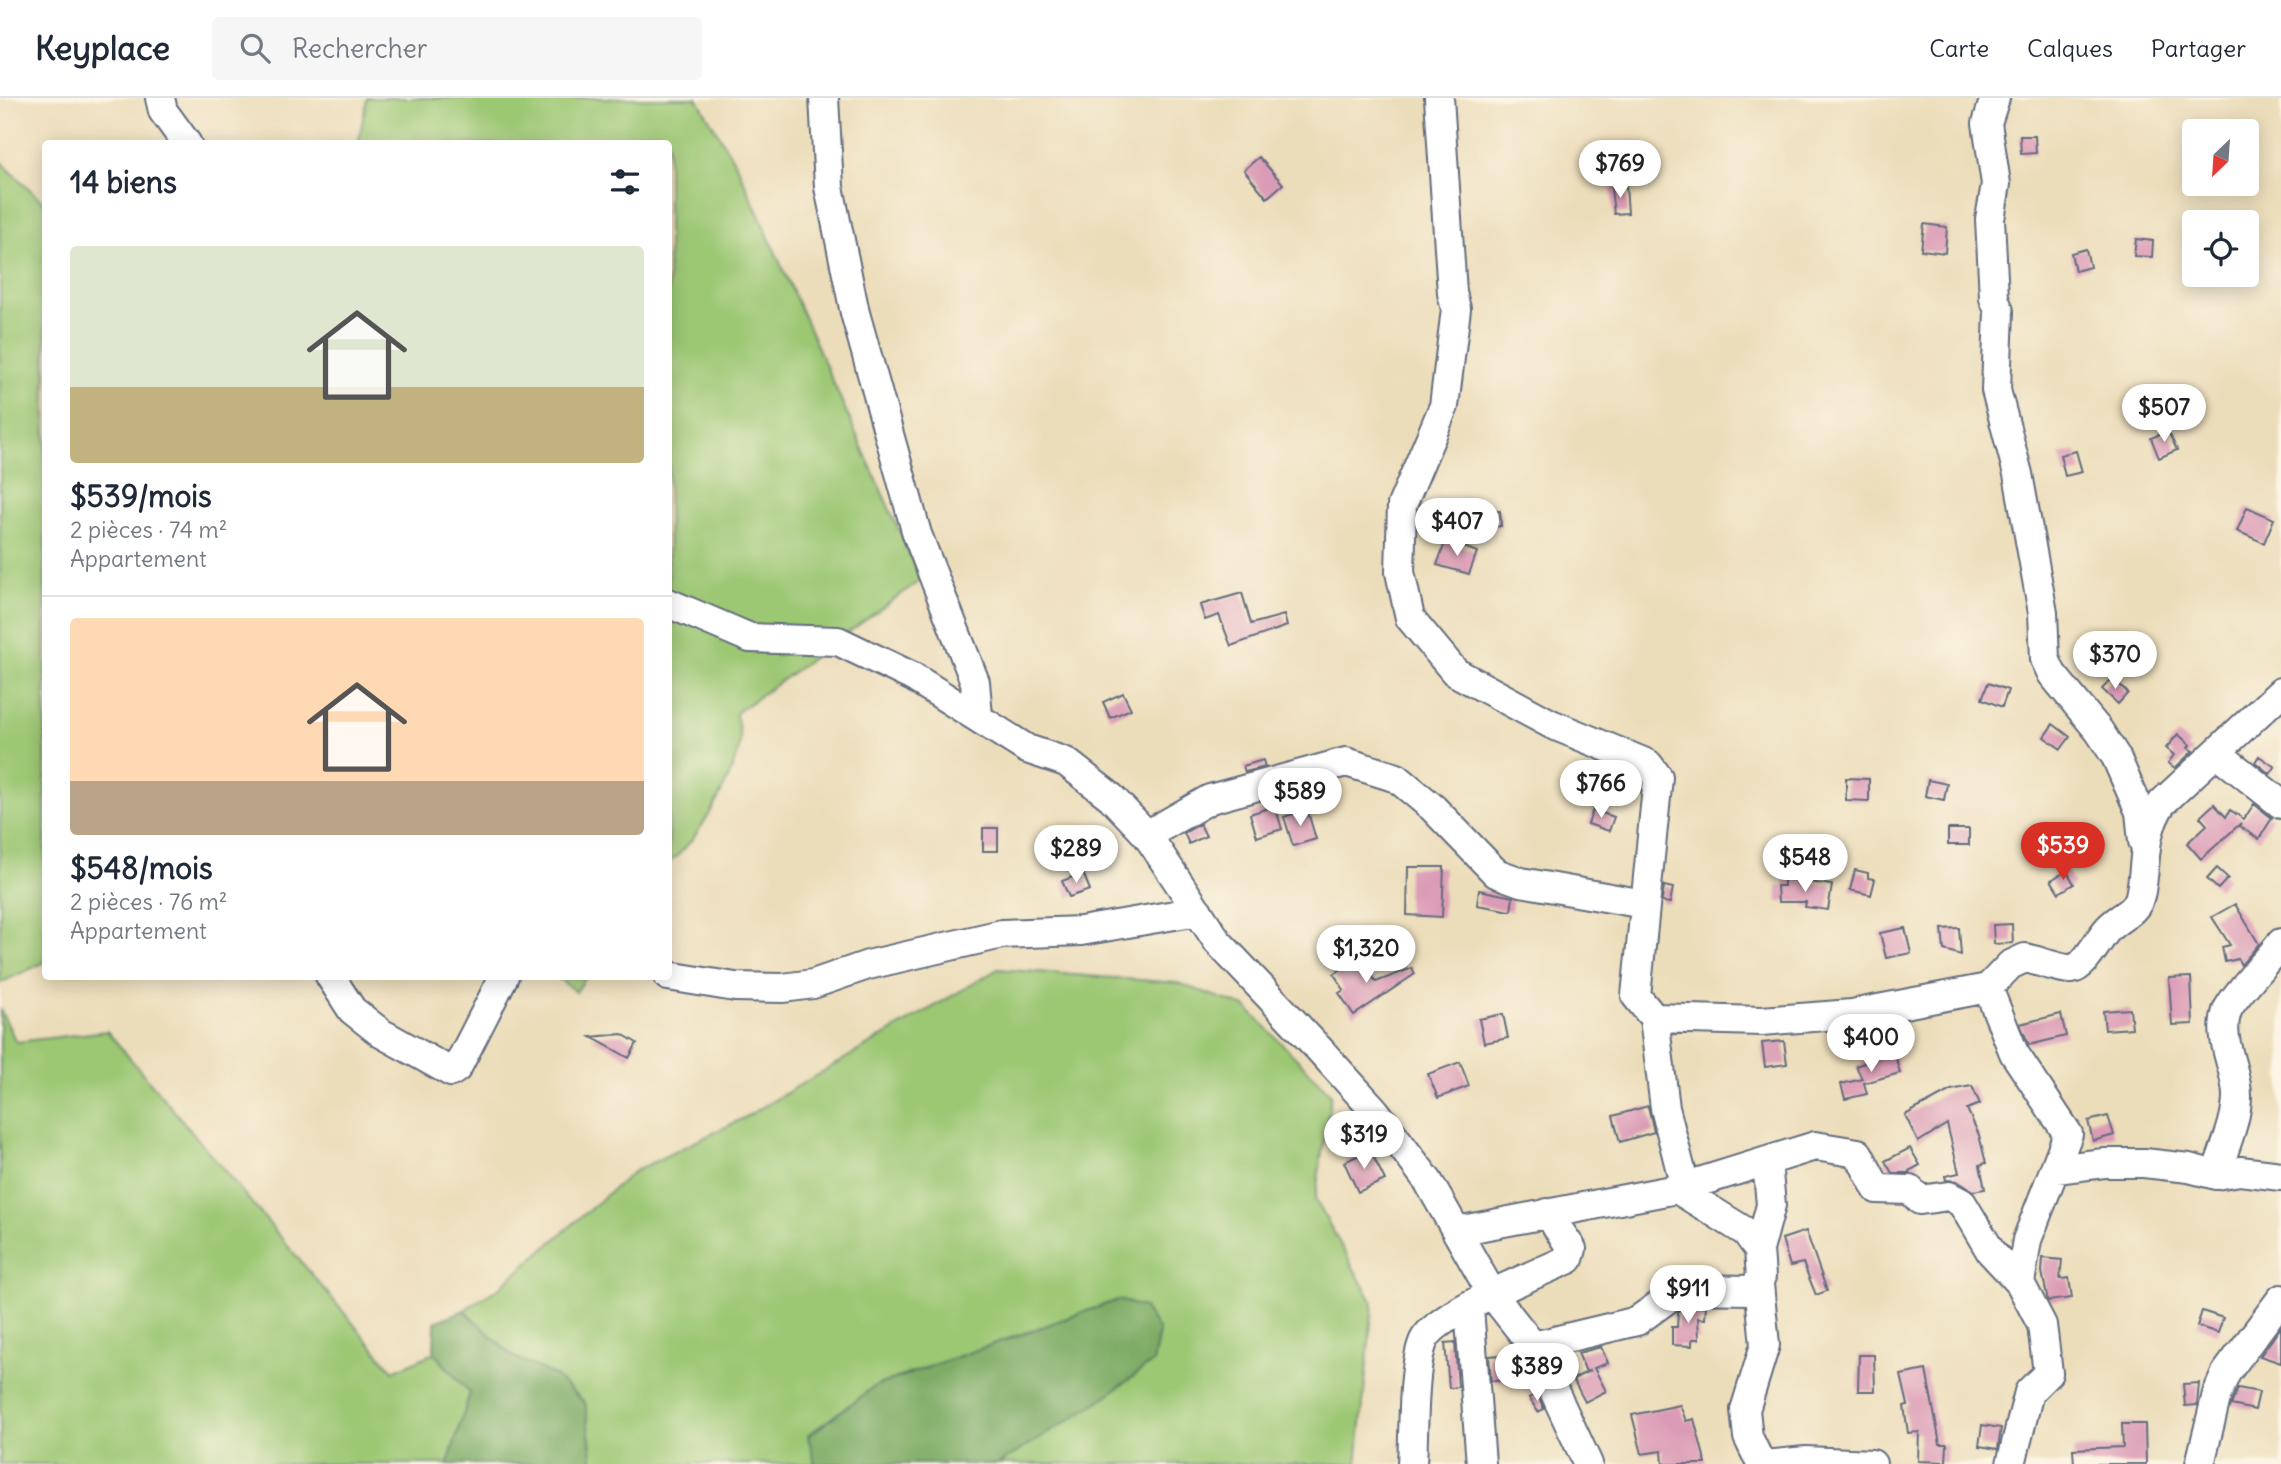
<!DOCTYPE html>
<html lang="fr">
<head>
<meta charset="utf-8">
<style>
  :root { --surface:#fff; --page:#f6f6f7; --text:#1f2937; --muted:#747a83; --line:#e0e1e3; --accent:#d93025 }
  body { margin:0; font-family:Delius,sans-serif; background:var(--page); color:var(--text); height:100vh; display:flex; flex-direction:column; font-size:26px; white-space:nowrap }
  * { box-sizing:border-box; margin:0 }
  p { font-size:23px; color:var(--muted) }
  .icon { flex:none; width:38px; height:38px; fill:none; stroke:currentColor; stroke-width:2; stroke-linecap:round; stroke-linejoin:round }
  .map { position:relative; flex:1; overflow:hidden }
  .sheet { position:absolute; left:42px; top:42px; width:630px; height:840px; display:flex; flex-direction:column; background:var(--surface); border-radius:7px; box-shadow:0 4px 18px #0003 }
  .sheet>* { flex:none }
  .needle { width:46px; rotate:205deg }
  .fabs { position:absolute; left:2182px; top:21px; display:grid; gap:14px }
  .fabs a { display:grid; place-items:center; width:77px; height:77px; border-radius:7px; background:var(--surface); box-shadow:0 4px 18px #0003; font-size:35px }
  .price { position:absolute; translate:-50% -60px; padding:0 16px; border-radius:24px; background:#fff; color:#222; font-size:23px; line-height:46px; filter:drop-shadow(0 2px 4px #0008) }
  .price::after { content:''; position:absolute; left:50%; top:42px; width:21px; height:16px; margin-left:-10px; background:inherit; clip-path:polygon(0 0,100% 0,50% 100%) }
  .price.selected { background:var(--accent); color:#fff }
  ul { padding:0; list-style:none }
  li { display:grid; align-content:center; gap:14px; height:371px; padding:0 28px }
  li+li { border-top:2px solid var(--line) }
  li span { display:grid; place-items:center; height:217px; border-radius:7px; color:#555 }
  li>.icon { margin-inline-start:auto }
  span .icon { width:126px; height:126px; fill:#fffc; stroke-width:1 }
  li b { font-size:30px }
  h2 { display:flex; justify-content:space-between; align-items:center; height:84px; padding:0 28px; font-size:30px }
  header { display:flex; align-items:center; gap:42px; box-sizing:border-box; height:98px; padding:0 35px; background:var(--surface); border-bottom:2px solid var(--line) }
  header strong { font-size:33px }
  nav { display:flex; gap:38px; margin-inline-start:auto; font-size:24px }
  .search { width:490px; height:63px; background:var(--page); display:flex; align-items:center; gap:18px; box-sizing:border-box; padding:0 24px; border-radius:7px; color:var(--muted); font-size:26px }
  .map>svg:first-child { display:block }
  .green { fill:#9cc773; stroke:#5c7b68; stroke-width:2 }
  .forest { fill:#7dac65; stroke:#4c6e62; stroke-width:2 }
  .building { fill:#db9bb6 }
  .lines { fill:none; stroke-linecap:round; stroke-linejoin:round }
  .minor-casing { stroke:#646c7e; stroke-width:32 }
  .minor { stroke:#fff; stroke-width:28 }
</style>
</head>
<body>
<header>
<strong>Keyplace</strong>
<div class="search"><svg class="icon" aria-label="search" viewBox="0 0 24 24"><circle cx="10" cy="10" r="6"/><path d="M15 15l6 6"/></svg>Rechercher</div>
<nav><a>Carte</a><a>Calques</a><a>Partager</a></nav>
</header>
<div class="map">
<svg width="2281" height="1366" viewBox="0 0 2281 1366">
  <rect width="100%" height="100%" fill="#fcf5e5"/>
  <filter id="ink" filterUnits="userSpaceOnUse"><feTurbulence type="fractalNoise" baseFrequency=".0143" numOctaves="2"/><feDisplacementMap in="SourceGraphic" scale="14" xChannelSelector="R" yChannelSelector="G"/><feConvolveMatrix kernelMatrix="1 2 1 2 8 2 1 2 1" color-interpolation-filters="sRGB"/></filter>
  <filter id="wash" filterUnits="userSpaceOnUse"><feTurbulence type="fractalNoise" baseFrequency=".00686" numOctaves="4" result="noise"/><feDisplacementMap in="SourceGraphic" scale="28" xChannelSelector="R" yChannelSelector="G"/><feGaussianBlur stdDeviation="1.57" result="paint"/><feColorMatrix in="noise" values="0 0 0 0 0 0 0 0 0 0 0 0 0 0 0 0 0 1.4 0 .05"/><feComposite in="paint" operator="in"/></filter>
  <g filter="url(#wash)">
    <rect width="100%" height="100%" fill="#ecddba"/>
    <path class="green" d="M 367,0 L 697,0 L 738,70 L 921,482 L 736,615 C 737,624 740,634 740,643 C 737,674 695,749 669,764 L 668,46 L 358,46 Z
      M 0,63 L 46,107 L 45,864 L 0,885 Z
      M 998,871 L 1178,885 L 1246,909 L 1331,996 L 1315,1101 L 1373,1205 L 1357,1366 L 998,1366 L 1098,1304 L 1153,1264 L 1159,1233 L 1143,1209 L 1118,1202 L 875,1288 L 808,1337 L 815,1366 L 593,1366 L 585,1304 L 555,1278 L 512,1258 L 464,1212 L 500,1189 L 633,1074 L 742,1021 Z
      M 557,879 L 586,879 L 576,894 Z
      M 0,911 L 16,944 L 107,933 L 393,1273 L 434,1255 L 470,1295 L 448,1366 L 0,1366 Z"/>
    <path class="forest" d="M 1118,1202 L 1143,1209 L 1159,1233 L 1153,1264 L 1098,1304 L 998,1366 L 815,1366 L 808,1338 L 875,1288 Z
      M 464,1212 L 512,1258 L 555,1278 L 585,1305 L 593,1366 L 448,1366 L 470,1295 L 434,1255 L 435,1224 Z"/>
    <g id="blocks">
      <path class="building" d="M 2020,38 L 2035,38 L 2036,55 L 2021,56 Z
        M 1259,59 L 1283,86 L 1267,100 L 1244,72 Z
        M 1626,88 L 1628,115 L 1614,116 L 1611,90 Z
        M 1924,126 L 1947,129 L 1945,155 L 1921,152 Z
        M 2136,141 L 2153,143 L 2152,159 L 2134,158 Z
        M 2086,151 L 2090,169 L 2075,173 L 2071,155 Z
        M 2168,333 L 2177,352 L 2159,360 L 2151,340 Z
        M 2076,353 L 2082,374 L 2065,378 L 2060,357 Z
        M 2247,409 L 2274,421 L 2264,445 L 2237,433 Z
        M 1466,411 L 1474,414 L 1500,413 L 1501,428 L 1458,431 Z
        M 1446,442 L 1477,454 L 1469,476 L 1437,467 Z
        M 1242,495 L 1251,526 L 1284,517 L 1287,528 L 1231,548 L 1219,517 L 1205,522 L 1200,507 Z
        M 2113,580 L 2128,595 L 2118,606 L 2102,591 Z
        M 1988,585 L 2008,592 L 2002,609 L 1982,601 Z
        M 1123,595 L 1131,611 L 1110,620 L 1103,604 Z
        M 2053,626 L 2070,639 L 2061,651 L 2044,639 Z
        M 2178,636 L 2190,647 L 2188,650 L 2193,653 L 2175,670 L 2168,665 L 2174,657 L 2166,650 Z
        M 2259,658 L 2275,669 L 2270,676 L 2255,664 Z
        M 1263,662 L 1265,669 L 1245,674 L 1243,668 Z
        M 1846,680 L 1869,681 L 1869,703 L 1846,702 Z
        M 1928,682 L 1947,686 L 1944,702 L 1925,698 Z
        M 2214,706 L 2226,719 L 2230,712 L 2244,721 L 2254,706 L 2272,720 L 2259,741 L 2239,728 L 2241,725 L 2201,761 L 2187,745 L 2207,727 L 2200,719 Z
        M 1275,708 L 1282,731 L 1257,739 L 1250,716 Z
        M 1307,711 L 1316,741 L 1293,748 L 1284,719 Z
        M 1593,712 L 1614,719 L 1609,733 L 1588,726 Z
        M 1200,726 L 1206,738 L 1189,746 L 1184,735 Z
        M 983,730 L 998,730 L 998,753 L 983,753 Z
        M 1948,731 L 1969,731 L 1969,747 L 1948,747 Z
        M 1408,769 L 1444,769 L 1442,819 L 1407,817 Z
        M 2217,770 L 2228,780 L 2218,791 L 2207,781 Z
        M 1855,772 L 1868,775 L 1868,780 L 1875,781 L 1871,797 L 1850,792 Z
        M 2067,773 L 2074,786 L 2059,795 L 2051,782 Z
        M 1083,775 L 1090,792 L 1069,799 L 1062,783 Z
        M 1784,781 L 1832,787 L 1828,812 L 1805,809 L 1806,804 L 1778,804 L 1777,788 L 1784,788 Z
        M 1664,788 L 1673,790 L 1670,805 L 1662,804 Z
        M 1479,792 L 1513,799 L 1511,813 L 1477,807 Z
        M 2235,806 L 2259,846 L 2241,867 L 2238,861 L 2225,864 L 2222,849 L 2230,847 L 2212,819 Z
        M 2012,826 L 2013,845 L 1994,846 L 1993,827 Z
        M 1905,830 L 1911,855 L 1886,860 L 1880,835 Z
        M 1959,830 L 1961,857 L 1944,852 L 1942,831 Z
        M 1359,859 L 1376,884 L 1412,870 L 1415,876 L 1354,917 L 1339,895 L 1344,892 L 1334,876 Z
        M 2191,879 L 2193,926 L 2172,927 L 2169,880 Z
        M 2130,911 L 2132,930 L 2105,932 L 2103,913 Z
        M 1503,916 L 1508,940 L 1484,945 L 1479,921 Z
        M 2061,916 L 2066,938 L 2029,947 L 2020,926 Z
        M 1890,926 L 1893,933 L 1841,940 L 1840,934 Z
        M 622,936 L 637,945 L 629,960 L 591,939 Z
        M 1784,943 L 1787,966 L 1765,969 L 1762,945 Z
        M 1894,953 L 1900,975 L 1864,985 L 1867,996 L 1845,1001 L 1841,986 L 1862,981 L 1856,968 Z
        M 1460,964 L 1469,988 L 1438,1000 L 1428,976 Z
        M 1972,988 L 1980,1006 L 1967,1011 L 1979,1037 L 1986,1065 L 1980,1067 L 1985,1091 L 1973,1093 L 1957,1083 L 1946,1082 L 1945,1078 L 1959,1075 L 1947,1026 L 1918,1044 L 1905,1017 L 1951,992 Z
        M 1648,1008 L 1654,1034 L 1620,1044 L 1613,1018 Z
        M 2108,1018 L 2114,1037 L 2093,1043 L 2088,1023 Z
        M 1910,1050 L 1920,1067 L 1909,1073 L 1910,1075 L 1892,1075 L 1885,1063 Z
        M 1370,1052 L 1385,1082 L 1358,1094 L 1344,1064 Z
        M 1806,1133 L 1827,1193 L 1816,1197 L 1803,1165 L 1790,1168 L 1782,1141 Z
        M 2043,1160 L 2062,1162 L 2060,1181 L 2069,1180 L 2072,1200 L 2048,1203 L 2042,1174 Z
        M 1686,1208 L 1706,1208 L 1705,1221 L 1698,1220 L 1699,1241 L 1692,1241 L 1692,1248 L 1672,1247 L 1672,1229 L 1677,1229 L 1678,1214 Z
        M 2202,1213 L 2223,1220 L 2218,1235 L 2197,1228 Z
        M 2281,1229 L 2281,1265 L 2260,1258 Z
        M 1455,1244 L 1458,1289 L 1449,1290 L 1445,1245 Z
        M 1601,1249 L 1608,1265 L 1594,1270 L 1606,1293 L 1585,1304 L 1573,1281 L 1591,1272 L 1586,1274 L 1578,1255 Z
        M 1514,1256 L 1515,1282 L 1491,1283 L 1489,1258 Z
        M 1859,1257 L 1874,1257 L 1875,1293 L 1858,1293 Z
        M 1926,1272 L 1940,1346 L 1947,1346 L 1946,1364 L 1918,1363 L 1919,1334 L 1908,1335 L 1904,1308 L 1908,1307 L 1901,1277 Z
        M 2199,1285 L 2197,1307 L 2185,1308 L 2183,1286 Z
        M 2238,1290 L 2259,1294 L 2255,1312 L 2231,1307 Z
        M 1537,1296 L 1544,1311 L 1538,1314 L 1529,1300 Z
        M 1680,1307 L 1686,1323 L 1694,1321 L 1706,1366 L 1663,1366 L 1662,1353 L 1642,1356 L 1632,1317 Z
        M 2122,1326 L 2145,1326 L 2146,1366 L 2074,1366 L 2073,1351 L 2123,1349 Z
        M 1982,1327 L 2001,1330 L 1998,1351 L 1979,1348 Z"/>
    </g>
  </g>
  <g filter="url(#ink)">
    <use href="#blocks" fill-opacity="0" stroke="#646c7e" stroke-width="2"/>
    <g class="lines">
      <defs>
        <path id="minor" d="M 160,0 L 163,13 L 187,46
          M 824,0 L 829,89 L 855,215 L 917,436 L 975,584 L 978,618
          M 1439,0 L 1452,195 L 1456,211 L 1444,308 L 1402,407 L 1400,474 L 1410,520 L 1455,574 L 1551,626 L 1648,666 L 1658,679 L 1636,898 L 1654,920 L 1665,1010 L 1685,1089
          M 1995,0 L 1987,25 L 1996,86 L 1990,121 L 1994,200 L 1999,213 L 1996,292 L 2018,376 L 2043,515 L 2045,561 L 2052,576 L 2099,633 L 2116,659 L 2140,714 L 2143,743
          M 668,505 L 750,540 L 838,543 L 913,579 L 1027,651 L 1066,664 L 1111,699 L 1147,737 L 1218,844 L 1319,951 L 1375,1013 L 1428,1083 L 1492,1196 L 1533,1248 L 1588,1366
          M 2217,655 L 2281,706
          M 1147,737 L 1210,701 L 1346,664 L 1397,680 L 1433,710 L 1496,775 L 1521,784 L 1644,806
          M 330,878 L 352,912 L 381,935 L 451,974 L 457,970 L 504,878
          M 668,878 L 735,889 L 783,890 L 813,886 L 868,867 L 1002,836 L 1081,833 L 1198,813
          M 1988,890 L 2014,955 L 2068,1036 L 2027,1142 L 2020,1185
          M 1654,920 L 1761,923 L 1852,916 L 1988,890 L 2010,867 L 2025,860 C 2036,862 2063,872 2072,871 C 2085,869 2098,842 2107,832 C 2117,819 2136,816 2140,798 C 2148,762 2140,739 2162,705 L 2281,594
          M 2056,1071 L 2104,1065 L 2144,1065 L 2189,1070 L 2216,1077 L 2240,1073 L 2281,1078
          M 2216,1077 C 2223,1052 2237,1024 2237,998 C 2237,970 2217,941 2227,913 C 2231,901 2270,860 2281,845
          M 1677,1091 L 1746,1134 L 1759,1152
          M 1457,1133 L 1677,1091 L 1815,1048 L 1858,1055 L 1877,1091 L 1910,1092 L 1920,1102 L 1949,1098 L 1962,1105 L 1991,1154 L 2020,1185 L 2042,1227 L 2048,1275 L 2029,1294 L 2011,1366
          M 1759,1186 L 1765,1247 L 1745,1312 L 1748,1339 L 1761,1366
          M 1469,1210 L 1481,1366
          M 1533,1248 L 1637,1223 L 1681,1191 L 1753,1192 L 1761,1179 L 1759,1152 L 1771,1107 L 1767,1064
          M 1412,1366 C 1414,1336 1412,1268 1424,1242 C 1437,1215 1539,1175 1569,1161 L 1572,1151 L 1547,1115
          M 1775,1366 L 1806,1363 L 1872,1366
          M 2200,1366 L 2217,1296 L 2226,1275 L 2281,1201"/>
      </defs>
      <use href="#minor" class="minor-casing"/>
      <use href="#minor" class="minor"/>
    </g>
  </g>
</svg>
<div class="fabs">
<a><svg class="needle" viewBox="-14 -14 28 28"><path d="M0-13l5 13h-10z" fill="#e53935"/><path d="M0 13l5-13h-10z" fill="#747a83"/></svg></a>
<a><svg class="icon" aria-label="locate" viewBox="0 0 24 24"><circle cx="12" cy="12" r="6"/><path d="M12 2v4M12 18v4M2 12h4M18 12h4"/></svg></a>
</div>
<b class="price" style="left:1620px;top:102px">$769</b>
<b class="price" style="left:2164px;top:346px">$507</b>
<b class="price" style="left:1457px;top:460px">$407</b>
<b class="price" style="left:2115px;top:593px">$370</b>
<b class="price" style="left:1601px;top:722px">$766</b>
<b class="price" style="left:1300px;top:730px">$589</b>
<b class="price selected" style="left:2063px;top:784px">$539</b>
<b class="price" style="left:1076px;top:787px">$289</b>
<b class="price" style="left:1805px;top:796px">$548</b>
<b class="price" style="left:1366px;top:887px">$1,320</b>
<b class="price" style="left:1871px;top:976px">$400</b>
<b class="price" style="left:1364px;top:1073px">$319</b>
<b class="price" style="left:1688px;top:1227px">$911</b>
<b class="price" style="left:1537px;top:1305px">$389</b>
<section class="sheet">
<h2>14 biens<svg class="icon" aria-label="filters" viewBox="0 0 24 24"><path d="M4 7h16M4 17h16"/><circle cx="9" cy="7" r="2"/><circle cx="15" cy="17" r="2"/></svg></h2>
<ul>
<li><span style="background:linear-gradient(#dfe7d0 65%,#c2b280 0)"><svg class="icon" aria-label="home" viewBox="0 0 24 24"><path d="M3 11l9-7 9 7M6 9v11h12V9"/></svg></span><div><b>$539/mois</b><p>2 pièces · 74 m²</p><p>Appartement</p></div></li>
<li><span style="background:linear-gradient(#ffd9b3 75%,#b9a48a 0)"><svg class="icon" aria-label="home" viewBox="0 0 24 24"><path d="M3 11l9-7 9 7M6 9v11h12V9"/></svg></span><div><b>$548/mois</b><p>2 pièces · 76 m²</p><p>Appartement</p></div></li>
</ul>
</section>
</div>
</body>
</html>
